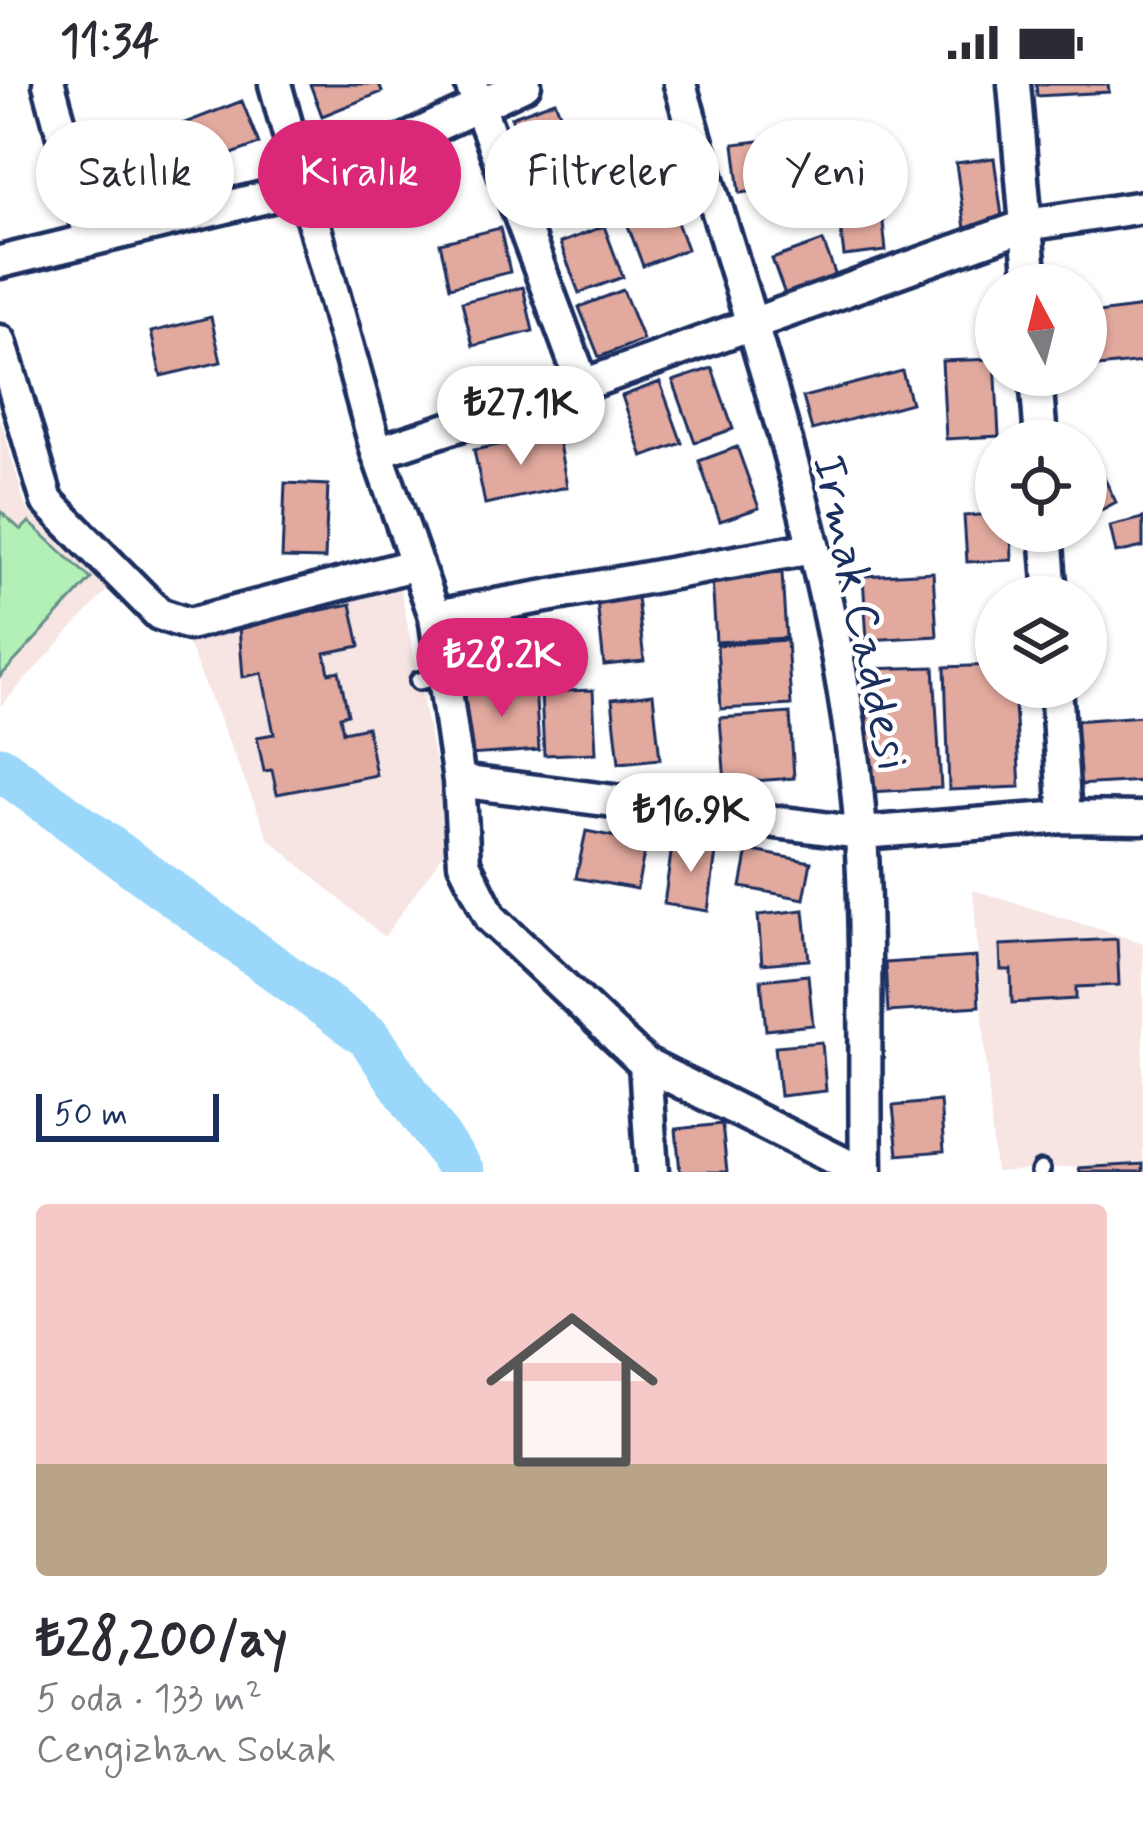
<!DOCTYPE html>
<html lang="tr">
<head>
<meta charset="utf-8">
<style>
  :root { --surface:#fff; --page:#f7f7f7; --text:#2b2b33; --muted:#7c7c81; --accent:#db2777 }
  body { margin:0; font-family:Mynerve,sans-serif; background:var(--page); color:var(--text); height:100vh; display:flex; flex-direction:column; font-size:45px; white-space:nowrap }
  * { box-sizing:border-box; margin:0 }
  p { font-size:39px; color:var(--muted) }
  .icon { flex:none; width:66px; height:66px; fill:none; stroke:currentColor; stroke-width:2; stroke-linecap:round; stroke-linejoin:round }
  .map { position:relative; height:1088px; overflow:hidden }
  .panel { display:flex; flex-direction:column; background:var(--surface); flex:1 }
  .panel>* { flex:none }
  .hud { position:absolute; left:36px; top:36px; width:1071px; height:108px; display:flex; gap:24px }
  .needle { width:78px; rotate:353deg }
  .controls { position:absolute; left:975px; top:180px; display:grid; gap:24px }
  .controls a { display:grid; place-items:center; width:132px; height:132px; border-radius:50%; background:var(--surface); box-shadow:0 3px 9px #0004; font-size:60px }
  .scale { position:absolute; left:36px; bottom:30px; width:183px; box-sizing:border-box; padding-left:12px; border:6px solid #1b2f5e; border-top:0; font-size:33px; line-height:42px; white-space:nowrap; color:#1b2f5e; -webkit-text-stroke:9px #fff; paint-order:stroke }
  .price { position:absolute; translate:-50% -102px; padding:0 27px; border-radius:42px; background:#fff; color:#222; font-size:39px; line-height:78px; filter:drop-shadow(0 3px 6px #0008) }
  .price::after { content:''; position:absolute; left:50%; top:72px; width:36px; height:27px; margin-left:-18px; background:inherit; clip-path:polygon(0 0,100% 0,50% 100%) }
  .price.selected { background:var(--accent); color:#fff }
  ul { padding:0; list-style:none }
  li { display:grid; align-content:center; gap:24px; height:636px; padding:0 36px }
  li span { display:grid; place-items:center; height:372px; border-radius:12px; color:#555 }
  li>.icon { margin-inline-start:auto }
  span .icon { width:216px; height:216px; fill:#fffc; stroke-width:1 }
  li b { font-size:51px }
  .chip { padding:0 42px; border-radius:54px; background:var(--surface); box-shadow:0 3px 9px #0004; font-size:42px; line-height:108px }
  .chip.selected { background:var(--accent); color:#fff }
  .status { display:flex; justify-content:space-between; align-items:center; height:84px; padding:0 60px; background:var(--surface); direction:ltr }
  .status svg { height:33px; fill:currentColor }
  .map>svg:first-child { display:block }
  .built { fill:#f6e5e2 }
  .green { fill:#b2f0b7; stroke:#66908a; stroke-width:3 }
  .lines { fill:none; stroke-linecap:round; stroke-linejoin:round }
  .river { stroke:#9ad7fb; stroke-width:45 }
  .building { fill:#e2a99e; stroke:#1b2f5e; stroke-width:3 }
  .service-casing { stroke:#1b2f5e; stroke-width:24 }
  .minor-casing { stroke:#1b2f5e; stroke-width:39 }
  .service { stroke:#fff; stroke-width:15 }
  .minor { stroke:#fff; stroke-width:30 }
  .labels { text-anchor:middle; stroke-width:9; stroke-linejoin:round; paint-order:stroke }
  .street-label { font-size:48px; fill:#1b2f5e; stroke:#fff }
</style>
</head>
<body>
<div class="status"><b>11:34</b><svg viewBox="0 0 49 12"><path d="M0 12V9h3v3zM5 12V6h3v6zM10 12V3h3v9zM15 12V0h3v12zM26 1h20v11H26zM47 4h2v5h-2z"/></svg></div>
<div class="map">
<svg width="1143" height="1088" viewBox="0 0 1143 1088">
  <rect width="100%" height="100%" fill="#fff"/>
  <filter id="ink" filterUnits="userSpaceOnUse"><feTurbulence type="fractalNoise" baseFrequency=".00833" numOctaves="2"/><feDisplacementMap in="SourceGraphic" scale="24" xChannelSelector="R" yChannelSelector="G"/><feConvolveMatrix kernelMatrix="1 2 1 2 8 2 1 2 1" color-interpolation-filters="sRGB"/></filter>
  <g filter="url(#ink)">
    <path class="built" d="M 0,333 L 26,424 L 111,502 L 1,622 Z
      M 399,498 L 451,759 L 384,853 L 269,755 L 184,550 Z
      M 973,806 L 1143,859 L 1143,1078 L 995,1088 Z"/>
    <path class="green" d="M 0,427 L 21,446 L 29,438 L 91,495 L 0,593 Z"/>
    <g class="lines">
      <path class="river" d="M 0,684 L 369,953 L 462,1088"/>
    </g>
    <path class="building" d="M 310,0 L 379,0 L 382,8 L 322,32 Z
      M 1036,0 L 1108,0 L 1109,8 L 1037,12 Z
      M 242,17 L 259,60 L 198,83 L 182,40 Z
      M 555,17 L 575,67 L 531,84 L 511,33 Z
      M 776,55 L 782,104 L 740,109 L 734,60 Z
      M 994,74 L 1004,147 L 966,152 L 956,79 Z
      M 668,114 L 687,165 L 643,182 L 624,131 Z
      M 881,119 L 886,167 L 844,172 L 838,124 Z
      M 604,142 L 623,193 L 579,209 L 560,159 Z
      M 500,144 L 510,188 L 450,203 L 440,159 Z
      M 823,157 L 837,195 L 786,213 L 772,175 Z
      M 523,203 L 533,247 L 473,262 L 462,218 Z
      M 623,206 L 643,256 L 599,273 L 579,223 Z
      M 1143,223 L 1143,278 L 1097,283 L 1090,230 Z
      M 211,233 L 221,278 L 161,292 L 151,248 Z
      M 995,275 L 999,352 L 946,355 L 942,277 Z
      M 712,284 L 733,345 L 695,358 L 673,297 Z
      M 902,287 L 911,319 L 812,346 L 803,313 Z
      M 660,298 L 682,359 L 643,373 L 622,312 Z
      M 557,349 L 567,403 L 485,420 L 474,366 Z
      M 737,363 L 759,424 L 720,437 L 699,377 Z
      M 1103,392 L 1116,418 L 1086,434 L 1086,401 Z
      M 285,399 L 328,401 L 325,475 L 282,474 Z
      M 996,430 L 996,447 L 1011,447 L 1012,476 L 967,478 L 964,432 Z
      M 1143,434 L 1143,463 L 1116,469 L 1110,442 Z
      M 933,488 L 937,552 L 867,556 L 863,492 Z
      M 782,489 L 786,554 L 716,558 L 712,494 Z
      M 637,513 L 644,577 L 604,581 L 597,517 Z
      M 351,520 L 360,562 L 325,569 L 329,589 L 339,587 L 348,630 L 340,632 L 343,648 L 367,643 L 376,691 L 277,710 L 272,686 L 264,687 L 257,653 L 274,650 L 262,589 L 243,593 L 239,543 Z
      M 528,536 L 531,576 L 467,582 L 463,541 Z
      M 787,556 L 791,621 L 721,625 L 717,561 Z
      M 996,581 L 996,603 L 1014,603 L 1020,703 L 949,706 L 945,583 Z
      M 934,583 L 941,704 L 870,708 L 865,585 Z
      M 535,602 L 539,666 L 469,671 L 465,606 Z
      M 593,606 L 596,669 L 544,671 L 541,608 Z
      M 653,610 L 660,675 L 619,679 L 612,615 Z
      M 790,629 L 794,694 L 725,699 L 720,634 Z
      M 1142,632 L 1143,697 L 1077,701 L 1073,637 Z
      M 586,747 L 646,759 L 637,805 L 576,794 Z
      M 673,755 L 717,761 L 708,827 L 664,820 Z
      M 748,766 L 811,778 L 804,815 L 741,803 Z
      M 804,826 L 809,876 L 762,880 L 758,831 Z
      M 1117,855 L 1119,901 L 1076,903 L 1076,915 L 1012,919 L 1011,886 L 1001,886 L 1000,861 Z
      M 976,873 L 979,922 L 888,928 L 885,879 Z
      M 808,891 L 813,941 L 766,946 L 761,896 Z
      M 822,958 L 826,1007 L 780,1012 L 775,962 Z
      M 940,1017 L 944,1067 L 898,1071 L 893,1022 Z
      M 722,1040 L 727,1088 L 680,1088 L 676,1045 Z
      M 1143,1080 L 1143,1088 L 1080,1088 L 1079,1084 Z"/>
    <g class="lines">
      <defs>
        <path id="service" d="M 419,597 L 446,591
          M 1040,1088 L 1041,1086"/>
        <path id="minor" d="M 49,0 L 91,156
          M 275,0 L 377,368 L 435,532 L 459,697 L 861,749 L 1065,733 L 1143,734
          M 471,0 L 583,301
          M 680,0 C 749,243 844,498 861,751 C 868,863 864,976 866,1088
          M 1014,0 L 1031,201
          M 0,178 L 304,104 L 525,0
          M 0,257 L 47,417 L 159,530 L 189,540 L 417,480
          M 1036,291 L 1041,357
          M 377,368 L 583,301 L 1027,141 L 1143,123
          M 1046,447 L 1051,513
          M 435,532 L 813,464
          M 1056,603 L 1065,733
          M 459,697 L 464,779 L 491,834 L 645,980 L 861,1088
          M 645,980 L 652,1088"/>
      </defs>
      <use href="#service" class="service-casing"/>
      <use href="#minor" class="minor-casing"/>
      <use href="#service" class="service"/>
      <use href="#minor" class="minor"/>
    </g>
  </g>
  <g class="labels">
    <g class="street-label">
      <text transform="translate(863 528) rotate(78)" y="17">Irmak Caddesi</text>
    </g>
  </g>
</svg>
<div class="controls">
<a><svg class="needle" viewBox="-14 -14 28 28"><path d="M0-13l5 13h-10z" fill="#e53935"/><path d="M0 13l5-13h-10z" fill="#7c7c81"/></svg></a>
<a><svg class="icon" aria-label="locate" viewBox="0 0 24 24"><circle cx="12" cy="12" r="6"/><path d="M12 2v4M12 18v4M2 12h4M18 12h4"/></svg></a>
<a><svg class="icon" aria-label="layers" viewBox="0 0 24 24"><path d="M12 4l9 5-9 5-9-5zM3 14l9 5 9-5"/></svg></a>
</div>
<div class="scale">50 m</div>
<b class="price" style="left:521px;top:384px">₺27.1K</b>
<b class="price selected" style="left:502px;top:636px">₺28.2K</b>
<b class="price" style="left:691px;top:791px">₺16.9K</b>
<div class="hud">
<a class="chip">Satılık</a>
<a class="chip selected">Kiralık</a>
<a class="chip">Filtreler</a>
<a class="chip">Yeni</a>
</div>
</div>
<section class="panel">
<ul>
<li><span style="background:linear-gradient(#f6c9c9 70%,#b9a48a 0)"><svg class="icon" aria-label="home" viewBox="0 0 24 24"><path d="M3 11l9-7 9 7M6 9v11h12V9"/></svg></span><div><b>₺28,200/ay</b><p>5 oda · 133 m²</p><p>Cengizhan Sokak</p></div></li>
</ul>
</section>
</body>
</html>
